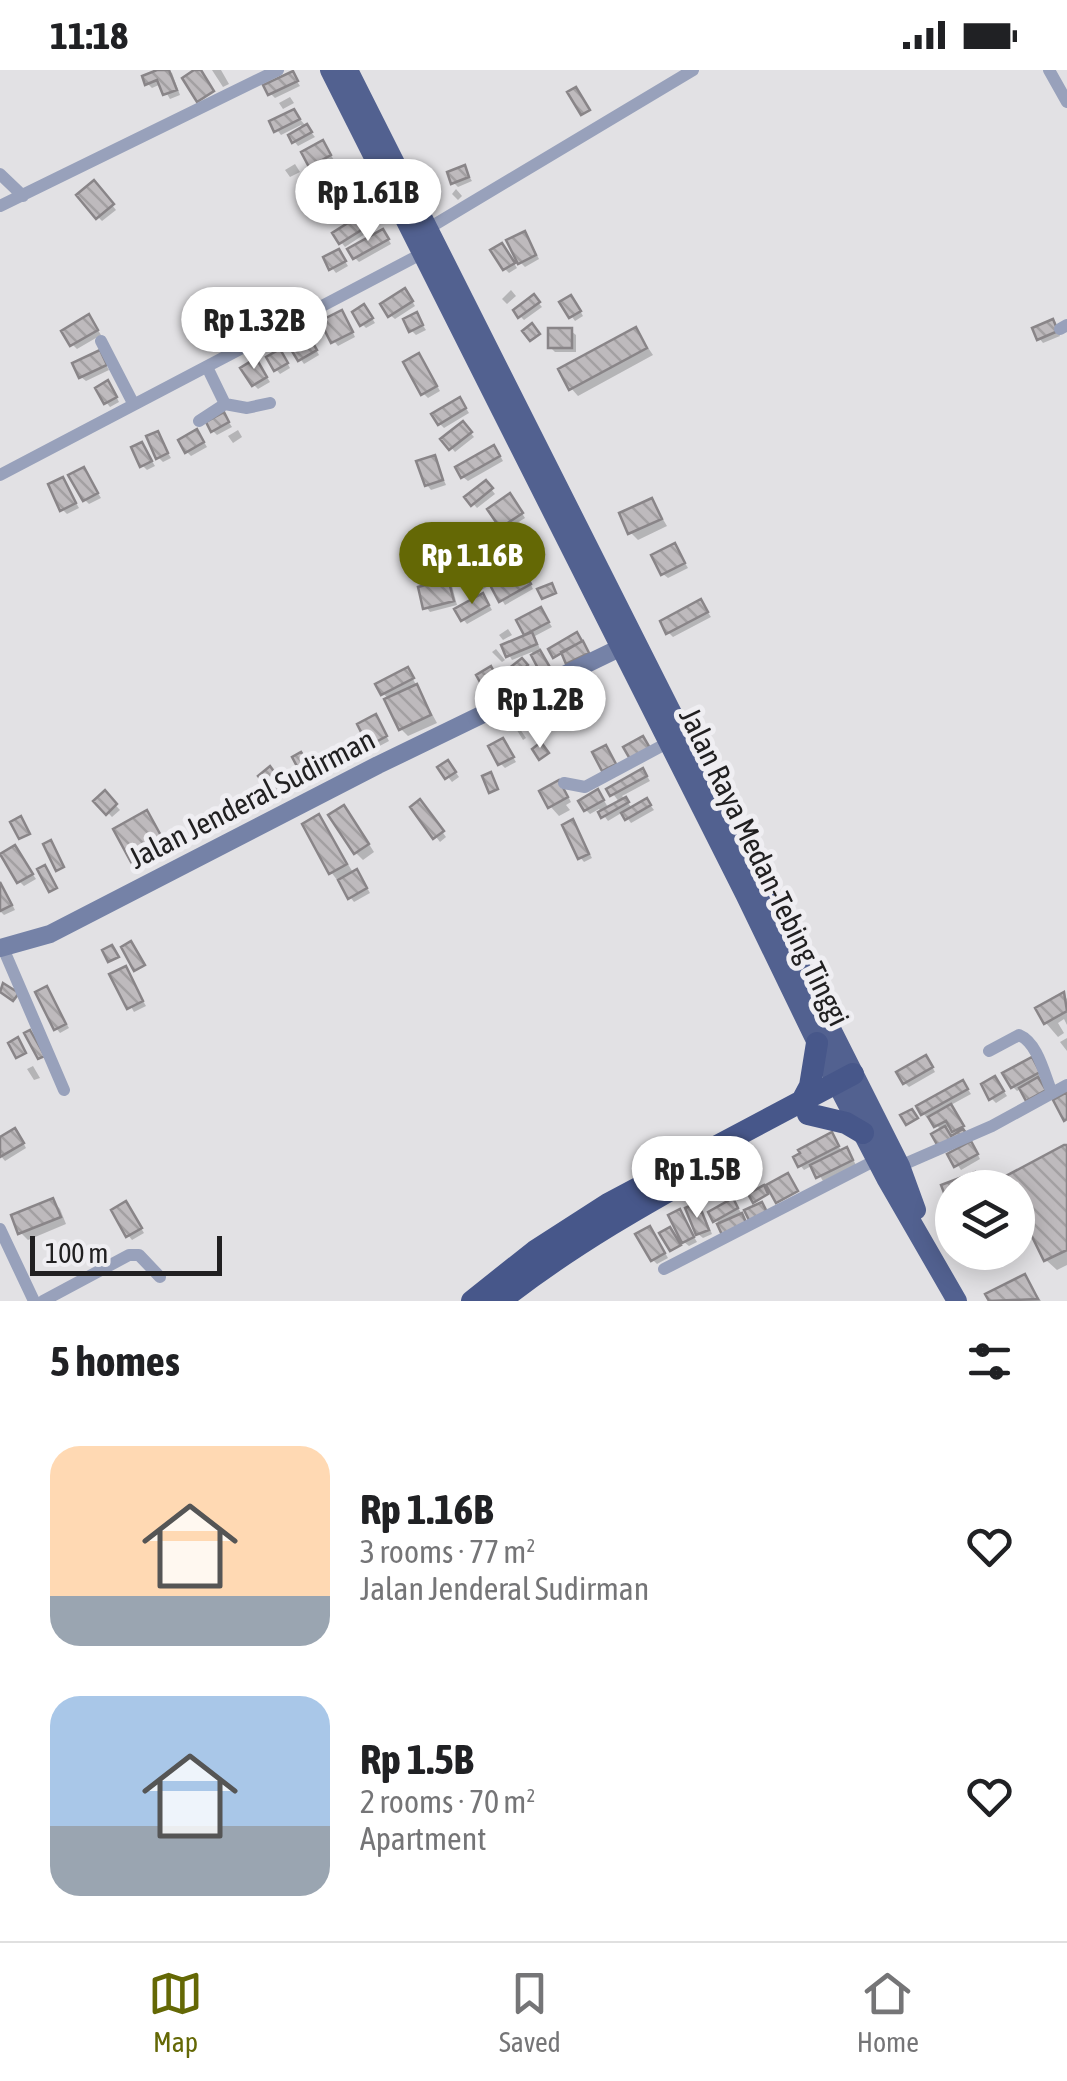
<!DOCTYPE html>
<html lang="en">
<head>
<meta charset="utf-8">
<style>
  :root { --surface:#fff; --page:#f6f6f6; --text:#202124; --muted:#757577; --line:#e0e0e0; --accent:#646805 }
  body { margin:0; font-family:"Asap Condensed",sans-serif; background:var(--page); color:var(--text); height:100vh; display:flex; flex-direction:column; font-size:38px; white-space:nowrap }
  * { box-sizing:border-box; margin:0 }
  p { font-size:32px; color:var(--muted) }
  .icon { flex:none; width:55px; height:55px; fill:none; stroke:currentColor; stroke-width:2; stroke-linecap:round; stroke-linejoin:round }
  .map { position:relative; height:1231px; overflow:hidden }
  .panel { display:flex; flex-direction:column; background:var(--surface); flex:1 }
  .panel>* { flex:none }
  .buttons { position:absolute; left:935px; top:1100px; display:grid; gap:20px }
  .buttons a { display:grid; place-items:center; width:100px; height:100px; border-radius:50%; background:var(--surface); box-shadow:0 5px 25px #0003; font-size:50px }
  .scale { position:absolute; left:30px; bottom:25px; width:192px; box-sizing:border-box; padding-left:10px; border:5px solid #212021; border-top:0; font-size:28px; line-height:35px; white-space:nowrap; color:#212021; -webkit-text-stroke:8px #efeef2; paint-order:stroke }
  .price { position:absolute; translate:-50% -85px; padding:0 22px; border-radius:35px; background:#fff; color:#222; font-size:32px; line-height:65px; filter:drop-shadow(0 2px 5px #0008) }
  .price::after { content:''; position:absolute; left:50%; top:60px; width:30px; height:22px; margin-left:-15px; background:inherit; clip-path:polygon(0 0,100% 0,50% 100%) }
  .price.selected { background:var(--accent); color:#fff }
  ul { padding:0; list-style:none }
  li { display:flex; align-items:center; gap:30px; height:250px; padding:0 50px }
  li span { display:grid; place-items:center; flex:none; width:280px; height:200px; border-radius:30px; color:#555 }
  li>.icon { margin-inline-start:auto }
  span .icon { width:120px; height:120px; fill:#fffc; stroke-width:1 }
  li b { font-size:42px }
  h2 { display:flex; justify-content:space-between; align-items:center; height:120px; padding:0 50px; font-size:42px }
  .status { display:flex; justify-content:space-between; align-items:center; height:70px; padding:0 50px; background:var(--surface); direction:ltr }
  .status svg { height:28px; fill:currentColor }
  .menu { display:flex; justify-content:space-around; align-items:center; height:140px; border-top:2px solid var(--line); background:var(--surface); font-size:28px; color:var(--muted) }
  .menu a { display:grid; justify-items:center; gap:5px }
  .menu .selected { color:var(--accent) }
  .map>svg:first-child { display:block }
  .shadow { fill:#0003 }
  .building { fill:url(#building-back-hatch); stroke:#898588; stroke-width:2.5 }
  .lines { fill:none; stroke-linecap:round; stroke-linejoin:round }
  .minor { stroke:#98a1bb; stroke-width:12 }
  .secondary { stroke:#7582a7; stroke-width:18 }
  .trunk { stroke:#526190; stroke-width:20 }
  .motorway { stroke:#47578a; stroke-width:22 }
  .labels { text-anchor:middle; stroke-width:10; stroke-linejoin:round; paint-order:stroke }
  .street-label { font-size:30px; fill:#212021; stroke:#efeef2 }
</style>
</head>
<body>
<div class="status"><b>11:18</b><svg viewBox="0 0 49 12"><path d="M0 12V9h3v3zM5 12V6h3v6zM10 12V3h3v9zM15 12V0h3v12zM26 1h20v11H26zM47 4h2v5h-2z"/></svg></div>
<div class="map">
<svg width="1067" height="1231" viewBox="0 0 1067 1231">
  <defs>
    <pattern id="building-back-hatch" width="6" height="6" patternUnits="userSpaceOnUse" patternTransform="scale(2.5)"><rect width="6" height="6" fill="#bebabd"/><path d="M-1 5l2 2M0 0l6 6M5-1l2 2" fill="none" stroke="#a3a0a2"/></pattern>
  </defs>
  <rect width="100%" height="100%" fill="#e2e1e4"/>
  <path class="shadow" d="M 164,0 L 172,3 L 180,25 L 170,29 L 161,14 L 152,18 L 147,13 Z
    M 212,0 L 221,0 L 229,14 L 223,17 Z
    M 292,4 L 300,16 L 275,28 L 270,23 Z
    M 290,27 L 294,33 L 283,39 L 279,33 Z
    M 294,42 L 315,67 L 298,76 L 294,71 L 303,59 L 301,55 L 281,65 L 272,53 Z
    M 323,73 L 334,90 L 316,100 L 304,83 Z
    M 295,94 L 300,102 L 290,107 L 285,100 Z
    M 464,98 L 472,111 L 458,117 L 453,112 Z
    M 98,118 L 116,140 L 102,151 L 98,147 Z
    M 456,119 L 462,126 L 458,130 L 452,124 Z
    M 363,153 L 368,162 L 345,177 L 341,172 Z
    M 387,167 L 391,174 L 359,192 L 355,188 Z
    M 529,169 L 539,189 L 525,197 L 520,192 Z
    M 506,180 L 517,198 L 509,203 L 505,199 Z
    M 339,182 L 348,196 L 336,203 L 332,198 Z
    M 511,220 L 516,226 L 507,234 L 502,229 Z
    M 409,226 L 415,236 L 395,249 L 390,245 Z
    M 534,228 L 542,237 L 524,250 L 520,246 Z
    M 575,232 L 583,246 L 575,251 L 562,233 Z
    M 368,242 L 375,253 L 366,258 L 362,254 Z
    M 416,245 L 426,260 L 416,265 L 411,260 Z
    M 346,248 L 355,267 L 338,276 L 334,271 Z
    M 93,252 L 101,265 L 77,279 L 72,274 Z
    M 1057,257 L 1060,266 L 1043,273 L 1039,268 Z
    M 636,260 L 653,285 L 578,326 L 571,318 Z
    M 571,261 L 576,265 L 576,282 L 555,282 L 550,277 Z
    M 310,269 L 319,285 L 304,294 L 290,274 Z
    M 99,283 L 109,300 L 86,311 L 81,307 Z
    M 284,287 L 290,298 L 280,304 L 276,299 Z
    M 423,290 L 440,321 L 428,328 L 423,323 Z
    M 260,296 L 270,312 L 258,319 L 254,315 Z
    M 112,318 L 119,332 L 110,337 L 106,332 Z
    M 464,335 L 469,343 L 444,358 L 440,354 Z
    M 224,345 L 232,357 L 217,365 L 213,361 Z
    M 463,354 L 474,367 L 455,382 L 444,369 Z
    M 238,360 L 242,367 L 233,373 L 228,366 Z
    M 157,364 L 171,388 L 163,392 L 158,387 Z
    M 201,367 L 207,377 L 191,386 L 187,382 Z
    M 142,375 L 155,396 L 147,400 L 142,395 Z
    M 498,382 L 503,391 L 468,411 L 463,407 Z
    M 434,388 L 446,415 L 431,420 L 427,415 Z
    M 84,400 L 101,428 L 89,434 L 85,430 Z
    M 63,410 L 79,438 L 67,444 L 62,439 Z
    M 486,413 L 495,424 L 477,438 L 468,428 Z
    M 514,431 L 525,448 L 506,460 L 502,456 Z
    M 652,431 L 667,456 L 638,470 L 630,462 Z
    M 531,466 L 539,479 L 512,496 L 507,491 Z
    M 675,476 L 688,498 L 668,508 L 663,504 Z
    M 489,496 L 498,514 L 526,505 L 533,519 L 505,535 L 492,514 L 476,523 L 471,518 Z
    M 447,512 L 452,516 L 457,535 L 430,542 L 426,537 Z
    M 487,531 L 492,540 L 467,554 L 463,549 Z
    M 701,532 L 711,547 L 673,567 L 668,562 Z
    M 541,540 L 552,557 L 535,566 L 540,579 L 537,580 L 553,604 L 548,607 L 532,582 L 512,590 L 504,576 L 528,567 L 520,551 Z
    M 508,559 L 512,565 L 503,570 L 499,565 Z
    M 496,579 L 505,590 L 502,592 L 492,582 Z
    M 491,599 L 502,616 L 491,622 L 486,618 Z
    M 408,600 L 437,653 L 408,666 L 401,659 L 389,630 L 383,623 Z
    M 585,607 L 603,637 L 582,648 L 578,644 Z
    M 540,635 L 554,655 L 546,660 L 541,656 Z
    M 376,647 L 389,671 L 374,679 L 370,674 Z
    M 518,656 L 526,668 L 523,670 L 515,657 Z
    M 503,671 L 516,692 L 505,698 L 500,693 Z
    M 452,697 L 459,707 L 452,712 L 441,698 Z
    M 274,704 L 289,724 L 280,730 L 261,706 Z
    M 647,706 L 650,711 L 622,726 L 633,739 L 647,731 L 654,740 L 631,753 L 623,742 L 608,751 L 599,739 L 590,744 L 586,740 L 602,727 L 609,739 L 620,733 L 610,720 Z
    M 563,717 L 571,732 L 566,735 L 570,740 L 559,746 L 550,736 Z
    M 105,724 L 120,740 L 112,747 L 97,731 Z
    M 413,737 L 424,737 L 446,767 L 440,772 Z
    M 146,744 L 170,781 L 140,797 L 133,790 Z
    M 351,746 L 374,782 L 363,790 L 356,783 Z
    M 319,747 L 354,804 L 361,807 L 370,823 L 354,832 L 331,802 Z
    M 573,752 L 592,788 L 584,792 L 580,787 Z
    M 15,778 L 36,809 L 24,816 L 19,811 Z
    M 0,811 L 15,840 L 4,845 L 0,841 Z
    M 125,899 L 146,936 L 134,942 L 113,905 Z
    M 47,919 L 69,958 L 60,963 L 56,958 Z
    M 1063,925 L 1067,929 L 1067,955 L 1064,949 L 1058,953 L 1064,963 L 1058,967 L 1046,953 Z
    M 1067,968 L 1067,981 L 1060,972 Z
    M 1032,990 L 1043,1007 L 1017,1021 L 1013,1017 Z
    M 930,993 L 935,1002 L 909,1017 L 905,1013 Z
    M 33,996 L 40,1008 L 34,1010 L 27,999 Z
    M 999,1014 L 1007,1026 L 996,1033 L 991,1028 Z
    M 967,1018 L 971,1024 L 949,1036 L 966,1061 L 959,1065 L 951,1055 L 941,1061 L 931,1046 L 927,1048 L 923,1043 Z
    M 19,1065 L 26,1078 L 5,1091 L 0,1085 L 0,1070 Z
    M 832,1065 L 842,1082 L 846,1080 L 850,1084 L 856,1095 L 823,1111 L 813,1095 L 804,1100 L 800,1095 Z
    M 1067,1078 L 1067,1195 L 1057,1200 L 1046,1190 L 1018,1132 L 1018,1118 Z
    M 975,1079 L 980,1089 L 961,1100 L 951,1085 Z
    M 53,1131 L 60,1139 L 66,1154 L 28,1170 L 20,1162 Z
    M 126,1134 L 144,1163 L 132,1170 L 128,1165 Z
    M 736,1135 L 746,1150 L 721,1156 L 711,1143 Z
    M 691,1137 L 698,1146 L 701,1145 L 706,1149 L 712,1164 L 703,1168 L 698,1164 Z
    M 679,1142 L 697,1172 L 689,1176 L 684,1172 Z
    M 654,1163 L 668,1188 L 657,1194 L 653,1190 Z
    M 1025,1207 L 1041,1231 L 991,1231 L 989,1226 Z"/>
  <path class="building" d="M 157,0 L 169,0 L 177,20 L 163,25 L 157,10 L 145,15 L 142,6 Z
    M 194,0 L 201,0 L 214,21 L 197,32 L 182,8 Z
    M 293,1 L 298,11 L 268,25 L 263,15 Z
    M 576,17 L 590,40 L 581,45 L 567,22 Z
    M 294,39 L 300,49 L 274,62 L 269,51 Z
    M 307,54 L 312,62 L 292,73 L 288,65 Z
    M 323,70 L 331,85 L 309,97 L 301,82 Z
    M 465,95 L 469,107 L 451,114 L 447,102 Z
    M 94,110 L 114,134 L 96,149 L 76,125 Z
    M 359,146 L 366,157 L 339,174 L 332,163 Z
    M 383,159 L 389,169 L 353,189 L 347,179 Z
    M 525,161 L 536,185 L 518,194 L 506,170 Z
    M 502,173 L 515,193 L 503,200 L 490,180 Z
    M 339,179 L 346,191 L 329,200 L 323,187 Z
    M 405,218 L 413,231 L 388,247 L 380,234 Z
    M 534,224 L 540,232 L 518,248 L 513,240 Z
    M 571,225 L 581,241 L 569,248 L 559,232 Z
    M 364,234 L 373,248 L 360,256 L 352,242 Z
    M 342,240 L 353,262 L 331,273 L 320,251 Z
    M 417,242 L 423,255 L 409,262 L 403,249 Z
    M 89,244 L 98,260 L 70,276 L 61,261 Z
    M 1053,249 L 1058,261 L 1037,270 L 1032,258 Z
    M 532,253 L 540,264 L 530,271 L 522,261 Z
    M 636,257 L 647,278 L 569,320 L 558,299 Z
    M 548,258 L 572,258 L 572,278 L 548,278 Z
    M 306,261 L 317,280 L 298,291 L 287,273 Z
    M 280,279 L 288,293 L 274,301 L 266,287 Z
    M 100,280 L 107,295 L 79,308 L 72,293 Z
    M 419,283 L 437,316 L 421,325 L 403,292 Z
    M 256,288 L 267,307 L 252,316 L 240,298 Z
    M 108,310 L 117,327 L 104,334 L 95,318 Z
    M 460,327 L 466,338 L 438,355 L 431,344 Z
    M 224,342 L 229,352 L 211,362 L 206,352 Z
    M 463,351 L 472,362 L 449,380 L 440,369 Z
    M 197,359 L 204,372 L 185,383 L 178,370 Z
    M 158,361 L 168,383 L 156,389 L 146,366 Z
    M 142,372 L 152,391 L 140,397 L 131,377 Z
    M 494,375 L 500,386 L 461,408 L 455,397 Z
    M 435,385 L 443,410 L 425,416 L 416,391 Z
    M 84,397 L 98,423 L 83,431 L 68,405 Z
    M 63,407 L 76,433 L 60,441 L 48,414 Z
    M 486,410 L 493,418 L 471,436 L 464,427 Z
    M 510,423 L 523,443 L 500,458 L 487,439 Z
    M 652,428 L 662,449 L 628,464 L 619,443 Z
    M 527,459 L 536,473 L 505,493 L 496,479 Z
    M 675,473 L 685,493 L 661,505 L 651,485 Z
    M 485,489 L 494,506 L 469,520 L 460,503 Z
    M 522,498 L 531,514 L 499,532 L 490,515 Z
    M 448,509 L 454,531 L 423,539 L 418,517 Z
    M 552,513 L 556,523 L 542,529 L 537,519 Z
    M 483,523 L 489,535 L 461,551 L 454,539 Z
    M 701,529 L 708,542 L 666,564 L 660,551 Z
    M 541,537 L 549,552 L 524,565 L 516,550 Z
    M 532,562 L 537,574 L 506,587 L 501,575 Z
    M 577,562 L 582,571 L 553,588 L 548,579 Z
    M 583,571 L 589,583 L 566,594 L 561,582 Z
    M 540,580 L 551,599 L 541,604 L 531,585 Z
    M 522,588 L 528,595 L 515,607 L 508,599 Z
    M 491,596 L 499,611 L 484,619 L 476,605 Z
    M 408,597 L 414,608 L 381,625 L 375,614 Z
    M 585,604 L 593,618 L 569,631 L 561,617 Z
    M 417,614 L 431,645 L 399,660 L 384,629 Z
    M 593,618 L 600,632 L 576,645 L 569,631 Z
    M 536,628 L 551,649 L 540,658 L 524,636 Z
    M 376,644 L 387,666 L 368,676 L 357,654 Z
    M 643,666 L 650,678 L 630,689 L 623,677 Z
    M 503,668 L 514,687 L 498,695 L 488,676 Z
    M 541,672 L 549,683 L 539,690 L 532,679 Z
    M 606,675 L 616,694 L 602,701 L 592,682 Z
    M 301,682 L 310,696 L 300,702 L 292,687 Z
    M 448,690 L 456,702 L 445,709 L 437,697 Z
    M 270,696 L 286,718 L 274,727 L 258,706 Z
    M 643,698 L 647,706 L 610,726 L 606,719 Z
    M 491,702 L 498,719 L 489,723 L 482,706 Z
    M 559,710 L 568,727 L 548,738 L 539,721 Z
    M 598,719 L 604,730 L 584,741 L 578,731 Z
    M 105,720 L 117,734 L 106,745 L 93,731 Z
    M 626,727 L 629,732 L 601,748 L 598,742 Z
    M 647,728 L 651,735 L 625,750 L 621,743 Z
    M 420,729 L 444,761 L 433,769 L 410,737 Z
    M 344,735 L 369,774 L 354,784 L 328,745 Z
    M 147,740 L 165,773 L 131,792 L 113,759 Z
    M 319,744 L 347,794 L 329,804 L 302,754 Z
    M 21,746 L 30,764 L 19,769 L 10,752 Z
    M 573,749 L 589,784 L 578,789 L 562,755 Z
    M 51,770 L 64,797 L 56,801 L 43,774 Z
    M 15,775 L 33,804 L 17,813 L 0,784 Z
    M 45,795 L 57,818 L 49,822 L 37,799 Z
    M 357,799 L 367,818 L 348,829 L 338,810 Z
    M 0,812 L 12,835 L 0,841 Z
    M 131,871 L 145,895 L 134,901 L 121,877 Z
    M 112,875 L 119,887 L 108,892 L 102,880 Z
    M 126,896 L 143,931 L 127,939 L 109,904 Z
    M 3,913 L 19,923 L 13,931 L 0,922 Z
    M 47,916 L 66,954 L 54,960 L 35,922 Z
    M 1064,922 L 1067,941 L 1044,954 L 1035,938 Z
    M 30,960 L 45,986 L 38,989 L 24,963 Z
    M 18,967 L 26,983 L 16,988 L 8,973 Z
    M 926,985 L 933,997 L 903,1014 L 896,1002 Z
    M 1032,987 L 1040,1002 L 1011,1018 L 1002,1003 Z
    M 995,1006 L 1004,1021 L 989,1030 L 981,1014 Z
    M 1038,1007 L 1046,1020 L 1026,1031 L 1019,1018 Z
    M 963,1010 L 968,1019 L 921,1045 L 916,1036 Z
    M 1067,1022 L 1067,1049 L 1064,1051 L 1053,1030 Z
    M 951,1034 L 964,1056 L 952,1062 L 946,1051 L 934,1057 L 928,1047 Z
    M 912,1039 L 918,1048 L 906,1055 L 900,1045 Z
    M 945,1056 L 951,1066 L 963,1059 L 966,1063 L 939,1078 L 931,1064 Z
    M 15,1058 L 24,1073 L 0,1087 L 0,1067 Z
    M 832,1062 L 839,1076 L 798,1097 L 793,1087 L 800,1083 L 798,1080 Z
    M 971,1071 L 978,1084 L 954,1097 L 947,1084 Z
    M 1064,1075 L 1067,1075 L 1067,1180 L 1044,1191 L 1018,1138 L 1018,1118 L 1007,1118 L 1002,1108 Z
    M 847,1077 L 853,1090 L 816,1108 L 810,1095 Z
    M 975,1102 L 981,1118 L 952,1118 L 952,1135 L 949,1136 L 941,1115 Z
    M 788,1103 L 798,1121 L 776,1133 L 766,1115 Z
    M 764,1115 L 768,1124 L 753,1133 L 748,1124 Z
    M 53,1128 L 61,1147 L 18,1164 L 11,1145 Z
    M 733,1128 L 738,1138 L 713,1152 L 708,1142 Z
    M 126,1131 L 142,1158 L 126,1167 L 111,1140 Z
    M 762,1132 L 768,1144 L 750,1152 L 744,1140 Z
    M 692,1135 L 696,1144 L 702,1142 L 709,1160 L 696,1165 L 685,1138 Z
    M 680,1139 L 694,1167 L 682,1173 L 668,1145 Z
    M 742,1143 L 747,1155 L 723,1167 L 717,1154 Z
    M 650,1156 L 665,1183 L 651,1191 L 635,1164 Z
    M 670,1157 L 681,1175 L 670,1181 L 659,1163 Z
    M 1025,1204 L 1038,1229 L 989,1231 L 985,1224 Z"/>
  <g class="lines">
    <path class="minor" d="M 1049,0 L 1067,32
      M 0,104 L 23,126
      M 0,136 L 278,0
      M 429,158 L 693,0
      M 1060,259 L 1067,255
      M 101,271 L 133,333
      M 207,297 L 225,334 L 247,338 L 270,333
      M 199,351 L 225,334
      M 0,405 L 423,183
      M 564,713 L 585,717 L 669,672
      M 3,878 L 64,1020
      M 989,981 L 1019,965 C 1038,973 1044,1004 1052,1023
      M 900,1096 L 992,1056 L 1067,1015
      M 0,1159 L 34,1231
      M 664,1199 L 876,1090
      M 43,1231 L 129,1185 L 139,1185 L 160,1207"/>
    <path class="secondary" d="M 0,878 L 50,864 L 378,695 L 630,573"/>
    <path class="trunk" d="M 330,0 L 745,824 L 836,1012 L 886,1108 L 957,1231
      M 348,0 L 900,1096 L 916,1140"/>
    <path class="motorway" d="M 802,1031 L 810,1016 L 817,973
      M 808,1044 L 846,1053 L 863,1063
      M 472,1231 L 535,1181 L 608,1134 L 853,1004
      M 500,1231 C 571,1175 649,1131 728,1088"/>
  </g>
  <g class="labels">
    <g class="street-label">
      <text transform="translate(252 729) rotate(-27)" y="10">Jalan Jenderal Sudirman</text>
      <text transform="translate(764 797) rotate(64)" y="10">Jalan Raya Medan-Tebing Tinggi</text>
    </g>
  </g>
</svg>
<div class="buttons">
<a><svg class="icon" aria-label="layers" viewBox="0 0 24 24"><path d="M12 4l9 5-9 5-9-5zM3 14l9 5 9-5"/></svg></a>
</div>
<div class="scale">100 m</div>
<b class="price" style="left:368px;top:174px">Rp 1.61B</b>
<b class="price" style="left:254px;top:302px">Rp 1.32B</b>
<b class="price selected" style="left:472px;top:537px">Rp 1.16B</b>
<b class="price" style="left:540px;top:681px">Rp 1.2B</b>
<b class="price" style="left:697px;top:1151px">Rp 1.5B</b>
</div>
<section class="panel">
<h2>5 homes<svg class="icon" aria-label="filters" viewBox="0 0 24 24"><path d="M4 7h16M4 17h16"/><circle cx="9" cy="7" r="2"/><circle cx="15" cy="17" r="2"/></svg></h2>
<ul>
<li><span style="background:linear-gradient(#ffd9b3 75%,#9aa5b1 0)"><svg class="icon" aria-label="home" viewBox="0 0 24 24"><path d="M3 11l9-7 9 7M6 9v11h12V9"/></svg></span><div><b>Rp 1.16B</b><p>3 rooms · 77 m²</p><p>Jalan Jenderal Sudirman</p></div><svg class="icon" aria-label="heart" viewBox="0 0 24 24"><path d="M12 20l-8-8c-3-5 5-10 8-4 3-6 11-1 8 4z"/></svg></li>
<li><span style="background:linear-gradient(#a9c7e8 65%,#9aa5b1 0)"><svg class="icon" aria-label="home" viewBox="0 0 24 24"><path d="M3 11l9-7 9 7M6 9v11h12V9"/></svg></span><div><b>Rp 1.5B</b><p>2 rooms · 70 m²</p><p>Apartment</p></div><svg class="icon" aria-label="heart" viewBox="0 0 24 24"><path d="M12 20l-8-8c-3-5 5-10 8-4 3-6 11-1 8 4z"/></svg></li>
</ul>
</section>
<nav class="menu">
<a class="selected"><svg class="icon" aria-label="map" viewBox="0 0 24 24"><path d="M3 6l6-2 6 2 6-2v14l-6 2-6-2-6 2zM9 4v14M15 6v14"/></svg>Map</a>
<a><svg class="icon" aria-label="saved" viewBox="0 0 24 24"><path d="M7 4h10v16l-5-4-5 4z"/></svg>Saved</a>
<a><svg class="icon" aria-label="home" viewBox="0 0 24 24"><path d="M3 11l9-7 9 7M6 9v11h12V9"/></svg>Home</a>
</nav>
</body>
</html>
